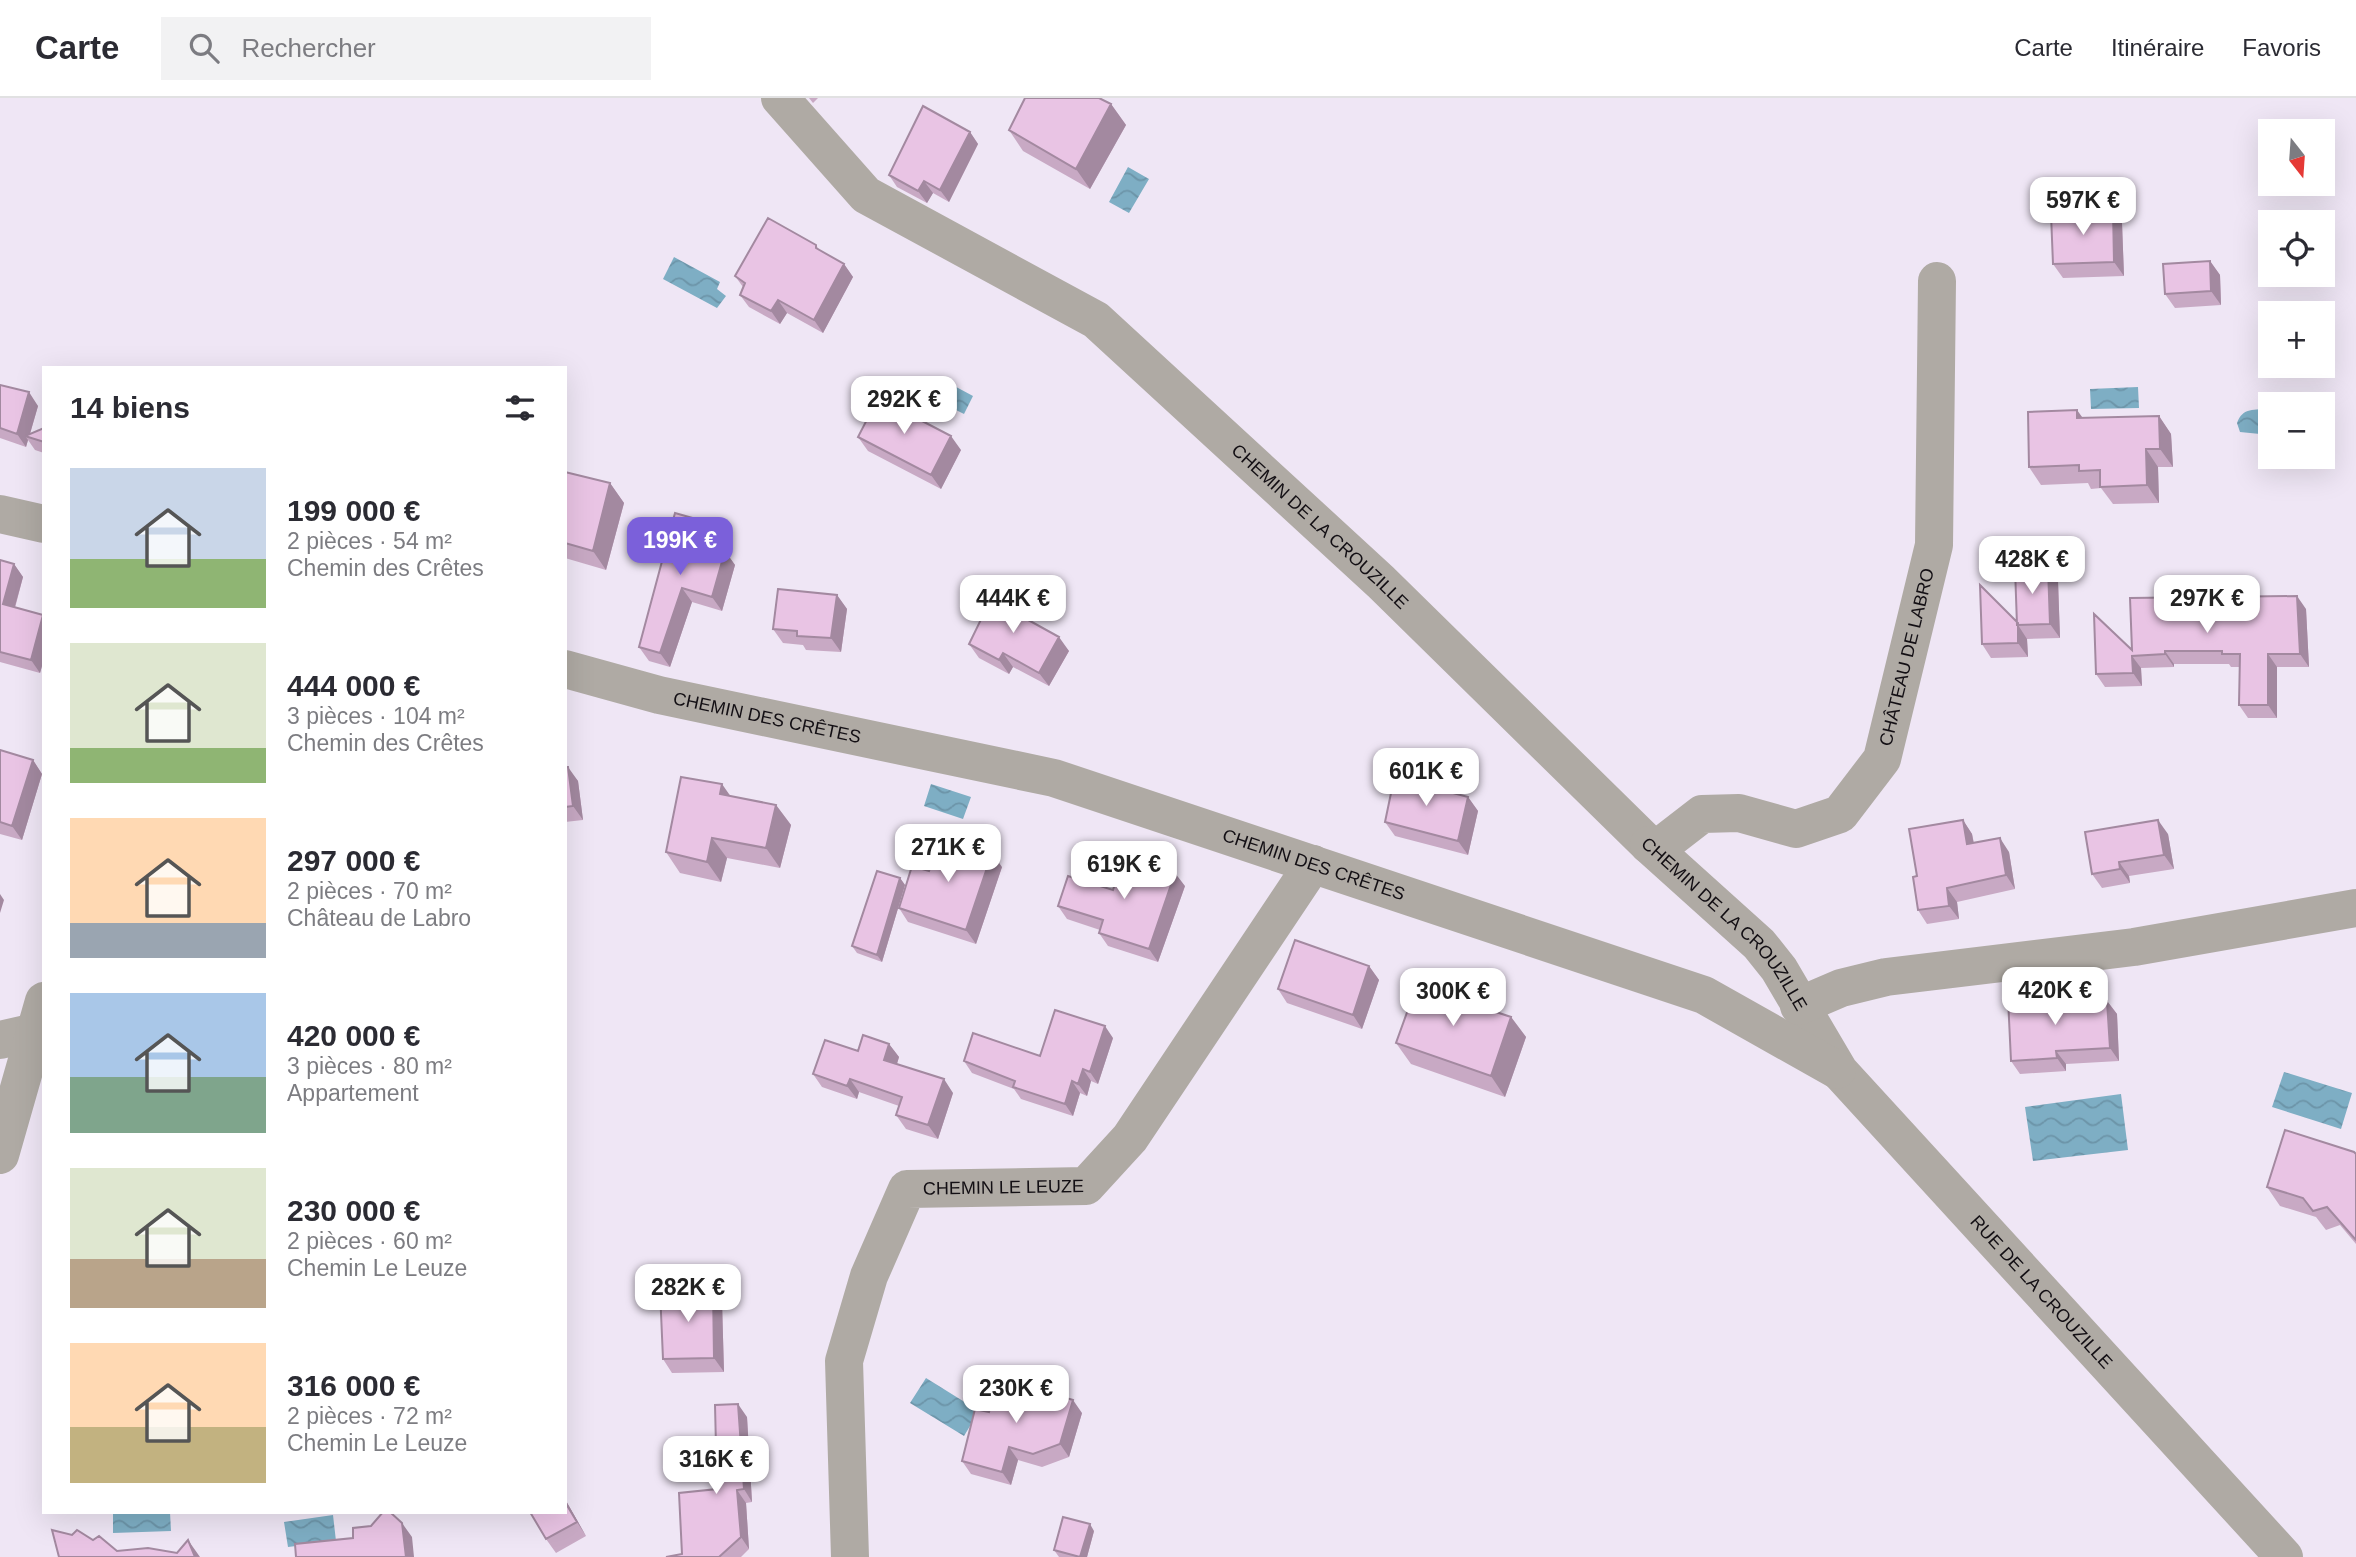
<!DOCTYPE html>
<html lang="fr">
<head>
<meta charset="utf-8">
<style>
  :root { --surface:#fff; --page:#f2f2f3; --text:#2b2b33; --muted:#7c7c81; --line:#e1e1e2; --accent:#7b60da }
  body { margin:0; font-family:Helvetica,sans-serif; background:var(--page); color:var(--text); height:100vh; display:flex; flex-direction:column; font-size:26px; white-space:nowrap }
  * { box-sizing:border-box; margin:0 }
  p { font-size:23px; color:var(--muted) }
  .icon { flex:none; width:38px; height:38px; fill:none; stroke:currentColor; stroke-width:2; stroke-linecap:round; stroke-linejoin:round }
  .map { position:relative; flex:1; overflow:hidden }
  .side { position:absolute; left:42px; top:268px; width:525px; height:1148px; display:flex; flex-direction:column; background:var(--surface); border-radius:0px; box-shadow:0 7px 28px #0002 }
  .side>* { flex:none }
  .needle { width:46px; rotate:163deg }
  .tools { position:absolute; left:2258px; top:21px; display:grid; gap:14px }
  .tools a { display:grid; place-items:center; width:77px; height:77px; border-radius:0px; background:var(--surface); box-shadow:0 7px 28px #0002; font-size:35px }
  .price { position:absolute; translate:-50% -60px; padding:0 16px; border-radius:14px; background:#fff; color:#222; font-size:23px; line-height:46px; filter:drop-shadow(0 2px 4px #0008) }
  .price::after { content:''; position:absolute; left:50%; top:42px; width:21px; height:16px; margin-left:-10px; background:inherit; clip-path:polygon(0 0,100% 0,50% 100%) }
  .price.selected { background:var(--accent); color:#fff }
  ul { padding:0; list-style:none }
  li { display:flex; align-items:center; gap:21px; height:175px; padding:0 28px }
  li span { display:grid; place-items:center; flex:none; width:196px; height:140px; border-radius:0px; color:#555 }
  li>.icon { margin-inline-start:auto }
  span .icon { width:84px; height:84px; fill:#fffc; stroke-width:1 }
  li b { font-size:30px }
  h2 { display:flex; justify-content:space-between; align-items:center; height:84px; padding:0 28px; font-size:30px }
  header { display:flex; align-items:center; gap:42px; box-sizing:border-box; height:98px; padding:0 35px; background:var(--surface); border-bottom:2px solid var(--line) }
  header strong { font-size:33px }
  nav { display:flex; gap:38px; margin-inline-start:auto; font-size:24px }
  .search { width:490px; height:63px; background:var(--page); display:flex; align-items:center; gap:18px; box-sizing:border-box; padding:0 24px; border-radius:0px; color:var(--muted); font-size:26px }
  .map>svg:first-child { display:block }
  .water { fill:url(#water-waves) }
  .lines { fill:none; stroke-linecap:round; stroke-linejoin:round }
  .minor { stroke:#afaaa4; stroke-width:38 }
  .wall { fill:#c8a9c4 }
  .shaded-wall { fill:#a389a0 }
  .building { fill:#e9c4e4; stroke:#a389a0; stroke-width:2 }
  .labels { text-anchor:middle; stroke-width:6; stroke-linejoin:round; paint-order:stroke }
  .street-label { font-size:18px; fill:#130f14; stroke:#fff }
</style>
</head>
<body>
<header>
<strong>Carte</strong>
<div class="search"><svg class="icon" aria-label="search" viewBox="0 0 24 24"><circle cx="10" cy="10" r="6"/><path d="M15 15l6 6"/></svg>Rechercher</div>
<nav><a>Carte</a><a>Itinéraire</a><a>Favoris</a></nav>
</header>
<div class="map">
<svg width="2356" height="1459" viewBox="0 0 2356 1459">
  <defs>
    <pattern id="water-waves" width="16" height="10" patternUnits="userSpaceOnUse" patternTransform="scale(1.75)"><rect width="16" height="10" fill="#7eaec4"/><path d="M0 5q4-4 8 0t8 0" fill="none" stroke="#6c94a8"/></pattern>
  </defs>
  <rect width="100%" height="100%" fill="#efe6f5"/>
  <path class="water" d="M 1128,69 L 1149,81 L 1129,115 L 1109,104 Z
    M 674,159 L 720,184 L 717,191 L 726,198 L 717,210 L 663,181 Z
    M 945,283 L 973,298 L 964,316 L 936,302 Z
    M 2138,289 L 2139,310 L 2091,311 L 2090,291 Z
    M 2270,311 L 2270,337 L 2240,334 L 2237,325 C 2243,309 2254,312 2270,311 Z
    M 931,686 L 971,699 L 963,721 L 924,708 Z
    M 2284,974 L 2352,995 L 2341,1031 L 2272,1009 Z
    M 2121,996 L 2128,1052 L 2033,1063 L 2025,1009 Z
    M 926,1280 L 979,1313 L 964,1338 L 910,1305 Z
    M 113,1414 L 170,1414 L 171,1433 L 113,1435 Z
    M 333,1417 L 336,1443 L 288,1449 L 284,1424 Z"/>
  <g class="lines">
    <g class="minor">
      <path id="s1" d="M 780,0 L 866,97 L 1096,222 L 1381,484 L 1649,747 L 1759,846 L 1779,871 L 1839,973 L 2284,1459"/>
      <path d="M 0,416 L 44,426"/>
      <path id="s2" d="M 565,571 L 659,597 L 1054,680 L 1704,897 L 1837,972"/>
      <path id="s3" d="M 1649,747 L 1658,750 L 1702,716 L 1739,715 L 1796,731 L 1840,716 L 1882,661 L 1934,447 L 1937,183"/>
      <path d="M 1799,908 L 1841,890 L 1886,879 L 2134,849 L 2356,810"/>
      <path d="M 0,942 L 35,934"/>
      <path d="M 0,1057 L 44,903"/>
      <path id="s4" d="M 850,1459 L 844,1263 L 869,1178 L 907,1091 L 1086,1088 L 1130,1040 L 1313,766"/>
    </g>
  </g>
  <path class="wall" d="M 809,0 L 818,0 L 813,5 Z
    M 1111,6 L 1126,27 L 1090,91 L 1023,53 L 1009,32 Z
    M 970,34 L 978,46 L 949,104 L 933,95 L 927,105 L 897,89 L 889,77 Z
    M 2122,125 L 2124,178 L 2063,180 L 2053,166 Z
    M 816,147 L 820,153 L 844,166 L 853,179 L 823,235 L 787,215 L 780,226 L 749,209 L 740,197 L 743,189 L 735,178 Z
    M 2210,163 L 2220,177 L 2221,207 L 2175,210 L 2165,196 Z
    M 0,287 L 38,308 L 30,336 L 44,330 L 44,355 L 35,352 L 28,342 L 26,349 L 0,340 Z
    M 2159,318 L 2171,336 L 2173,369 L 2158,369 L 2159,405 L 2113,406 L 2101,390 L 2091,391 L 2088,385 L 2041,387 L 2029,369 L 2083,320 Z
    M 858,339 L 961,352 L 941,391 L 868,353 Z
    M 565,374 L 610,385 L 624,405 L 606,472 L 565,460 Z
    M 703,423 L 713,437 L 709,448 L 725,453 L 735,467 L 722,513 L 692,504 L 670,569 L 649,563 L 639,549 Z
    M 0,462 L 14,466 L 23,479 L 15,510 L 43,517 L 44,519 L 44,561 L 40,575 L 0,564 Z
    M 2048,469 L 2058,483 L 2060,540 L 2027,541 L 2028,559 L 1991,560 L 1982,546 L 2017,524 Z
    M 1013,493 L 1022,506 L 1027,522 L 1069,553 L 1049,588 L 1013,569 L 1009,576 L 979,560 L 969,546 Z
    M 837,497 L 847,511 L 841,554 L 806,552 L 803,547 L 783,545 L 773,531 Z
    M 2306,511 L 2309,569 L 2277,569 L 2277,620 L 2248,620 L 2239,607 L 2239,569 L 2231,569 L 2229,566 L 2174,566 L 2174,569 L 2141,570 L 2142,588 L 2105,589 L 2096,576 L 2132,552 Z
    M 0,652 L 33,662 L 42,676 L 22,742 L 0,736 Z
    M 565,669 L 578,683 L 583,722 L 565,724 Z
    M 1433,689 L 1468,699 L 1478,713 L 1468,757 L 1395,738 L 1385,724 Z
    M 730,698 L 776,707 L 791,727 L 780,770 L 727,760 L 721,784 L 680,775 L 666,754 Z
    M 1963,722 L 1972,736 L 1974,745 L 2009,754 L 2015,791 L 1957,804 L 1959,821 L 1927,826 L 1918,812 L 1917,778 Z
    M 2168,736 L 2174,771 L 2129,778 L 2130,785 L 2102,790 L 2092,776 Z
    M 1002,769 L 976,846 L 908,824 L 899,810 L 929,773 Z
    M 900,780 L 905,787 L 882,864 L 857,855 L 852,848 Z
    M 1185,788 L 1158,864 L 1108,848 L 1099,835 L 1100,832 L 1067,821 L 1058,808 L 1113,792 Z
    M 1369,868 L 1379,882 L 1362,931 L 1287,905 L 1278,891 Z
    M 2054,898 L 2059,905 L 2107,903 L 2117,916 L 2119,963 L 2066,966 L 2066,973 L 2020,976 L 2011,963 Z
    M 1477,900 L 1484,910 L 1511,919 L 1526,939 L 1505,999 L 1411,966 L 1396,945 Z
    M 1113,940 L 1098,986 L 1091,983 L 1087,998 L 1080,995 L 1073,1018 L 1021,1001 L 1014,991 L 972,975 L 964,963 L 1040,958 Z
    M 889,946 L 899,959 L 897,966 L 953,995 L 938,1041 L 906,1031 L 896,1017 L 899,1008 L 859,994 L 857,1001 L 822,989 L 813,976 L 858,953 Z
    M 2356,1056 L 2356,1146 L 2340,1127 L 2326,1132 L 2316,1119 L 2280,1108 L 2267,1089 Z
    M 713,1190 L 722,1204 L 724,1274 L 672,1275 L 663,1261 Z
    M 989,1314 L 1082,1315 L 1069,1359 L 1042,1369 L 1018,1362 L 1011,1387 L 971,1376 L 962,1363 Z
    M 747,1319 L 752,1404 L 746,1405 L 749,1451 L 741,1459 L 666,1459 L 682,1456 L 717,1391 Z
    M 565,1401 L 586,1438 L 556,1455 L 546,1441 L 565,1414 Z
    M 1094,1433 L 1087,1459 L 1059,1459 L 1054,1452 Z"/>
  <path class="shaded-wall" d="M 1111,6 L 1126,27 L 1090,91 L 1076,71 Z
    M 970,34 L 978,46 L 949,104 L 940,92 Z
    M 924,83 L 933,95 L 927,105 L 918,93 Z
    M 2113,111 L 2122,125 L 2124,178 L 2114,164 Z
    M 2210,163 L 2220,177 L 2221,207 L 2211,193 Z
    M 844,166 L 853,179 L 823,235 L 814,222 Z
    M 778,202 L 787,215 L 780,226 L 771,213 Z
    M 29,294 L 38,308 L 29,339 L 25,338 L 28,342 L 26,349 L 17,336 Z
    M 2077,312 L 2090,330 L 2077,320 Z
    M 2159,318 L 2171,336 L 2173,369 L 2160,351 Z
    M 951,338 L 961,352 L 941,391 L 931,377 Z
    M 2146,351 L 2158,369 L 2159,405 L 2147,387 Z
    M 610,385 L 624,405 L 606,472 L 593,453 Z
    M 703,423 L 713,437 L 706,458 L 697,444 Z
    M 725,453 L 735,467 L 722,513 L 712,499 Z
    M 14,466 L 23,479 L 12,519 L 3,506 Z
    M 2048,469 L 2058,483 L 2060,540 L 2050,526 Z
    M 682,490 L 692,504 L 670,569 L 660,555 Z
    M 1013,493 L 1022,506 L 1030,532 L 1021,518 Z
    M 837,497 L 847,511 L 841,554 L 831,540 Z
    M 2297,498 L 2306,511 L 2309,569 L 2300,556 Z
    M 43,517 L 44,519 L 44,561 L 40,575 L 31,562 Z
    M 2018,527 L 2027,541 L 2028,559 L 2018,545 Z
    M 1059,539 L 1069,553 L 1049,588 L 1039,575 Z
    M 2165,553 L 2174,566 L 2174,569 L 2165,556 Z
    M 1003,555 L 1013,569 L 1009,576 L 999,562 Z
    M 2268,556 L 2277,569 L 2277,620 L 2268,607 Z
    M 2132,558 L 2141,570 L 2142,588 L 2133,575 Z
    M 33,662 L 42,676 L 22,742 L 12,728 Z
    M 568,669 L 578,683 L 583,722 L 573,708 Z
    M 722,686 L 736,706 L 720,696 Z
    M 1468,699 L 1478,713 L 1468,757 L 1458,743 Z
    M 776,707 L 791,727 L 780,770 L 766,750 Z
    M 1963,722 L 1972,736 L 1976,759 L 1967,746 Z
    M 2158,722 L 2168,736 L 2174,771 L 2164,757 Z
    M 712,740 L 727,760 L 721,784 L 707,764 Z
    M 2000,740 L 2009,754 L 2015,791 L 2006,777 Z
    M 992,755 L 1002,769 L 976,846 L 966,832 Z
    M 2119,764 L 2129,778 L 2130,785 L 2120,771 Z
    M 1175,775 L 1185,788 L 1158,864 L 1149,851 Z
    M 900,780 L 905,787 L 882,864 L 877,857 Z
    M 1947,790 L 1957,804 L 1959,821 L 1949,808 Z
    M 0,796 L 4,802 L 0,815 Z
    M 1369,868 L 1379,882 L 1362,931 L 1353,917 Z
    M 1477,900 L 1491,921 L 1475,907 Z
    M 2107,903 L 2117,916 L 2119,963 L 2110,950 Z
    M 1511,919 L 1526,939 L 1505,999 L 1491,978 Z
    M 1105,928 L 1113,940 L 1098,986 L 1090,974 Z
    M 889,946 L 899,959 L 894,975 L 884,962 Z
    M 2056,953 L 2066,966 L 2066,973 L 2057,960 Z
    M 1083,971 L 1091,983 L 1087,998 L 1078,986 Z
    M 850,981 L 859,994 L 857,1001 L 847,988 Z
    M 944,981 L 953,995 L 938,1041 L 928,1027 Z
    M 1072,983 L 1080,995 L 1073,1018 L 1065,1006 Z
    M 713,1190 L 722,1204 L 724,1274 L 714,1260 Z
    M 1073,1302 L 1082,1315 L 1069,1359 L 1060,1346 Z
    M 738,1306 L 747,1319 L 752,1404 L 744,1391 Z
    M 1009,1349 L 1018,1362 L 1011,1387 L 1002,1374 Z
    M 737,1392 L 746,1405 L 749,1451 L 741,1439 Z
    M 565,1401 L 586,1438 L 577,1424 L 565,1404 Z
    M 402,1425 L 412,1439 L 414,1459 L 406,1459 Z
    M 1090,1426 L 1094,1433 L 1087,1459 L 1080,1459 Z
    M 188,1442 L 200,1459 L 195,1459 Z"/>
  <path class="building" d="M 1025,0 L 1099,0 L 1111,6 L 1076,71 L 1009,32 Z
    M 923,8 L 970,34 L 940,92 L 924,83 L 918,93 L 889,77 Z
    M 2113,111 L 2114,164 L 2053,166 L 2051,116 Z
    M 768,120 L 816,147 L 816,150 L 844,166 L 814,222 L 778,202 L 771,213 L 740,197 L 745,185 L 735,178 Z
    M 2210,163 L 2211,193 L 2165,196 L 2163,166 Z
    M 0,287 L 29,294 L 17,336 L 0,330 Z
    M 878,300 L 951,338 L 931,377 L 858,339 Z
    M 2077,312 L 2077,320 L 2159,318 L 2160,351 L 2146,351 L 2147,387 L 2100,389 L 2100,372 L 2079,373 L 2079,367 L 2029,369 L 2028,314 Z
    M 44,330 L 44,344 L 25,338 Z
    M 565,374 L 610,385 L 593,453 L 565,445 Z
    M 675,415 L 703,423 L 697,444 L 725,453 L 712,499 L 682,490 L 660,555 L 639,549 Z
    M 0,462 L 14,466 L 3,506 L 43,517 L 31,562 L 0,554 Z
    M 2048,469 L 2050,526 L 2017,527 L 2015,470 Z
    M 1980,487 L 2018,525 L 2018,545 L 1982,546 Z
    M 778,491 L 837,497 L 831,540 L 797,538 L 797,533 L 773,531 Z
    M 1013,493 L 1021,518 L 1059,539 L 1039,575 L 1003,555 L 999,562 L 969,546 L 990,503 Z
    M 2297,498 L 2300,556 L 2268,556 L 2268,607 L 2239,607 L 2240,556 L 2222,556 L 2222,553 L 2165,553 L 2165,556 L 2132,558 L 2133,575 L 2096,576 L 2094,516 L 2132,552 L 2130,500 Z
    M 0,652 L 33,662 L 12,728 L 0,724 Z
    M 565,669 L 568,669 L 573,708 L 565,709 Z
    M 1395,676 L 1428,682 L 1427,688 L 1468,699 L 1458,743 L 1385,724 Z
    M 681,679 L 722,686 L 720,696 L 776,707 L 766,750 L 712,740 L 707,764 L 666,754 Z
    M 1963,722 L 1967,746 L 2000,740 L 2006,777 L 1947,790 L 1949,808 L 1918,812 L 1913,779 L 1917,778 L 1909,731 Z
    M 2158,722 L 2164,757 L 2119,764 L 2120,771 L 2092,776 L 2085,734 Z
    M 940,738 L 992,755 L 966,832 L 899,810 L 912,768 L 929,773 Z
    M 1124,758 L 1175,775 L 1149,851 L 1099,835 L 1103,822 L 1058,808 L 1068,778 L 1113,792 Z
    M 877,773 L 900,780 L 877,857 L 852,848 Z
    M 1295,842 L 1369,868 L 1353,917 L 1278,891 Z
    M 1419,881 L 1477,900 L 1475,907 L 1511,919 L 1491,978 L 1396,945 Z
    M 2054,898 L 2054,906 L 2107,903 L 2110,950 L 2056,953 L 2057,960 L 2011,963 L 2008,900 Z
    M 1055,912 L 1105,928 L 1090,974 L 1083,971 L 1078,986 L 1072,983 L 1065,1006 L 1013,989 L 1015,983 L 964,963 L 973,935 L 1040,958 Z
    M 863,937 L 889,946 L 884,962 L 944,981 L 928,1027 L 896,1017 L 902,999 L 850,981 L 847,988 L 813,976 L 825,942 L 858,953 Z
    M 2285,1032 L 2354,1054 L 2356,1056 L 2356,1142 L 2327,1109 L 2313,1113 L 2303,1100 L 2267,1089 Z
    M 713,1190 L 714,1260 L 663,1261 L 660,1192 Z
    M 998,1280 L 1073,1302 L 1060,1346 L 1033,1356 L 1009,1349 L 1002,1374 L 962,1363 L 975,1311 L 989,1314 Z
    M 738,1306 L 744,1391 L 737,1392 L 741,1439 L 719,1459 L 666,1459 L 682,1456 L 679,1395 L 717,1391 L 715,1307 Z
    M 565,1404 L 577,1424 L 546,1441 L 530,1414 L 565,1414 Z
    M 383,1414 L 390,1414 L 402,1425 L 406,1459 L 296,1459 L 295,1446 L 353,1440 L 353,1430 L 371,1428 Z
    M 1063,1419 L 1090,1426 L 1080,1459 L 1054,1452 Z
    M 52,1432 L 72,1437 L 77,1432 L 93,1442 L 99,1438 L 117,1453 L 148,1450 L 177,1455 L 188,1442 L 195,1459 L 59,1459 Z"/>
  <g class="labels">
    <g class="street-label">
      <text dy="6" stroke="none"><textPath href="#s1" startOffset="696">CHEMIN DE LA CROUZILLE</textPath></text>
      <text dy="6" stroke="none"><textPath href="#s3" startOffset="382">CHÂTEAU DE LABRO</textPath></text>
      <text dy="6" stroke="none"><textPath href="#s2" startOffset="208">CHEMIN DES CRÊTES</textPath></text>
      <text dy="6" stroke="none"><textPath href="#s2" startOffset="775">CHEMIN DES CRÊTES</textPath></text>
      <text dy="6" stroke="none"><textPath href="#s1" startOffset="1264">CHEMIN DE LA CROUZILLE</textPath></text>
      <text dy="6" stroke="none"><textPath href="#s4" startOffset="476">CHEMIN LE LEUZE</textPath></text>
      <text dy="6" stroke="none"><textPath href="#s1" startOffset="1752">RUE DE LA CROUZILLE</textPath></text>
    </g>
  </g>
</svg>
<div class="tools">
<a><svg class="needle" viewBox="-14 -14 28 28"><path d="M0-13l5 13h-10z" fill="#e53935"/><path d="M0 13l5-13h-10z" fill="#7c7c81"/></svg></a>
<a><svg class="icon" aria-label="locate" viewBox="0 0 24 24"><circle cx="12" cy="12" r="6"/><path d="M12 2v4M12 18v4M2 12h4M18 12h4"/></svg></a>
<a>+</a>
<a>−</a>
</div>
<b class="price" style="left:2083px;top:139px">597K €</b>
<b class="price" style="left:904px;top:338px">292K €</b>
<b class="price selected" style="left:680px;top:479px">199K €</b>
<b class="price" style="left:2032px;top:498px">428K €</b>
<b class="price" style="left:1013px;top:537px">444K €</b>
<b class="price" style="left:2207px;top:537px">297K €</b>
<b class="price" style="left:1426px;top:710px">601K €</b>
<b class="price" style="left:948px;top:786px">271K €</b>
<b class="price" style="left:1124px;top:803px">619K €</b>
<b class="price" style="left:2055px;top:929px">420K €</b>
<b class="price" style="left:1453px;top:930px">300K €</b>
<b class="price" style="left:688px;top:1226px">282K €</b>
<b class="price" style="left:1016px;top:1327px">230K €</b>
<b class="price" style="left:716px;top:1398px">316K €</b>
<section class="side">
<h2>14 biens<svg class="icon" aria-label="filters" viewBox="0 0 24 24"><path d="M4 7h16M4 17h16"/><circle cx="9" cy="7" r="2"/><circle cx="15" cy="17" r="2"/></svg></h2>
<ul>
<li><span style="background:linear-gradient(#c9d6e8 65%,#8fb573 0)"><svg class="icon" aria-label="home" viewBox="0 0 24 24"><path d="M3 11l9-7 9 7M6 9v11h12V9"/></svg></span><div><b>199 000 €</b><p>2 pièces · 54 m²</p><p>Chemin des Crêtes</p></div></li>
<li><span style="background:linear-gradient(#dfe7d0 75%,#8fb573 0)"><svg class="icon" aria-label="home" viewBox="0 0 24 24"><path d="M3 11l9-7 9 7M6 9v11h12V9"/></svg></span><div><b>444 000 €</b><p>3 pièces · 104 m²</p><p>Chemin des Crêtes</p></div></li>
<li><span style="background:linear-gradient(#ffd9b3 75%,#9aa5b1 0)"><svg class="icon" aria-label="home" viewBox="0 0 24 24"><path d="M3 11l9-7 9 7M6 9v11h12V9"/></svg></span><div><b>297 000 €</b><p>2 pièces · 70 m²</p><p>Château de Labro</p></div></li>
<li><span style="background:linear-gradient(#a9c7e8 60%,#7fa58c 0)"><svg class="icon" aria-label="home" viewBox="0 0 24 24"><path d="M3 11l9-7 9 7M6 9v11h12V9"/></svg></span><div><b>420 000 €</b><p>3 pièces · 80 m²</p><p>Appartement</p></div></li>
<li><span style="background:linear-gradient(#dfe7d0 65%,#b9a48a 0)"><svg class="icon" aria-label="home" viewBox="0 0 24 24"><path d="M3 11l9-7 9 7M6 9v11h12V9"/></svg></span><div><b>230 000 €</b><p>2 pièces · 60 m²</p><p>Chemin Le Leuze</p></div></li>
<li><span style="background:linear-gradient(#ffd9b3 60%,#c2b280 0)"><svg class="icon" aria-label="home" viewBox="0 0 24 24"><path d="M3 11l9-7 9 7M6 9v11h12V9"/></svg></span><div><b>316 000 €</b><p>2 pièces · 72 m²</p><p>Chemin Le Leuze</p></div></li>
</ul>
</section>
</div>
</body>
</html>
